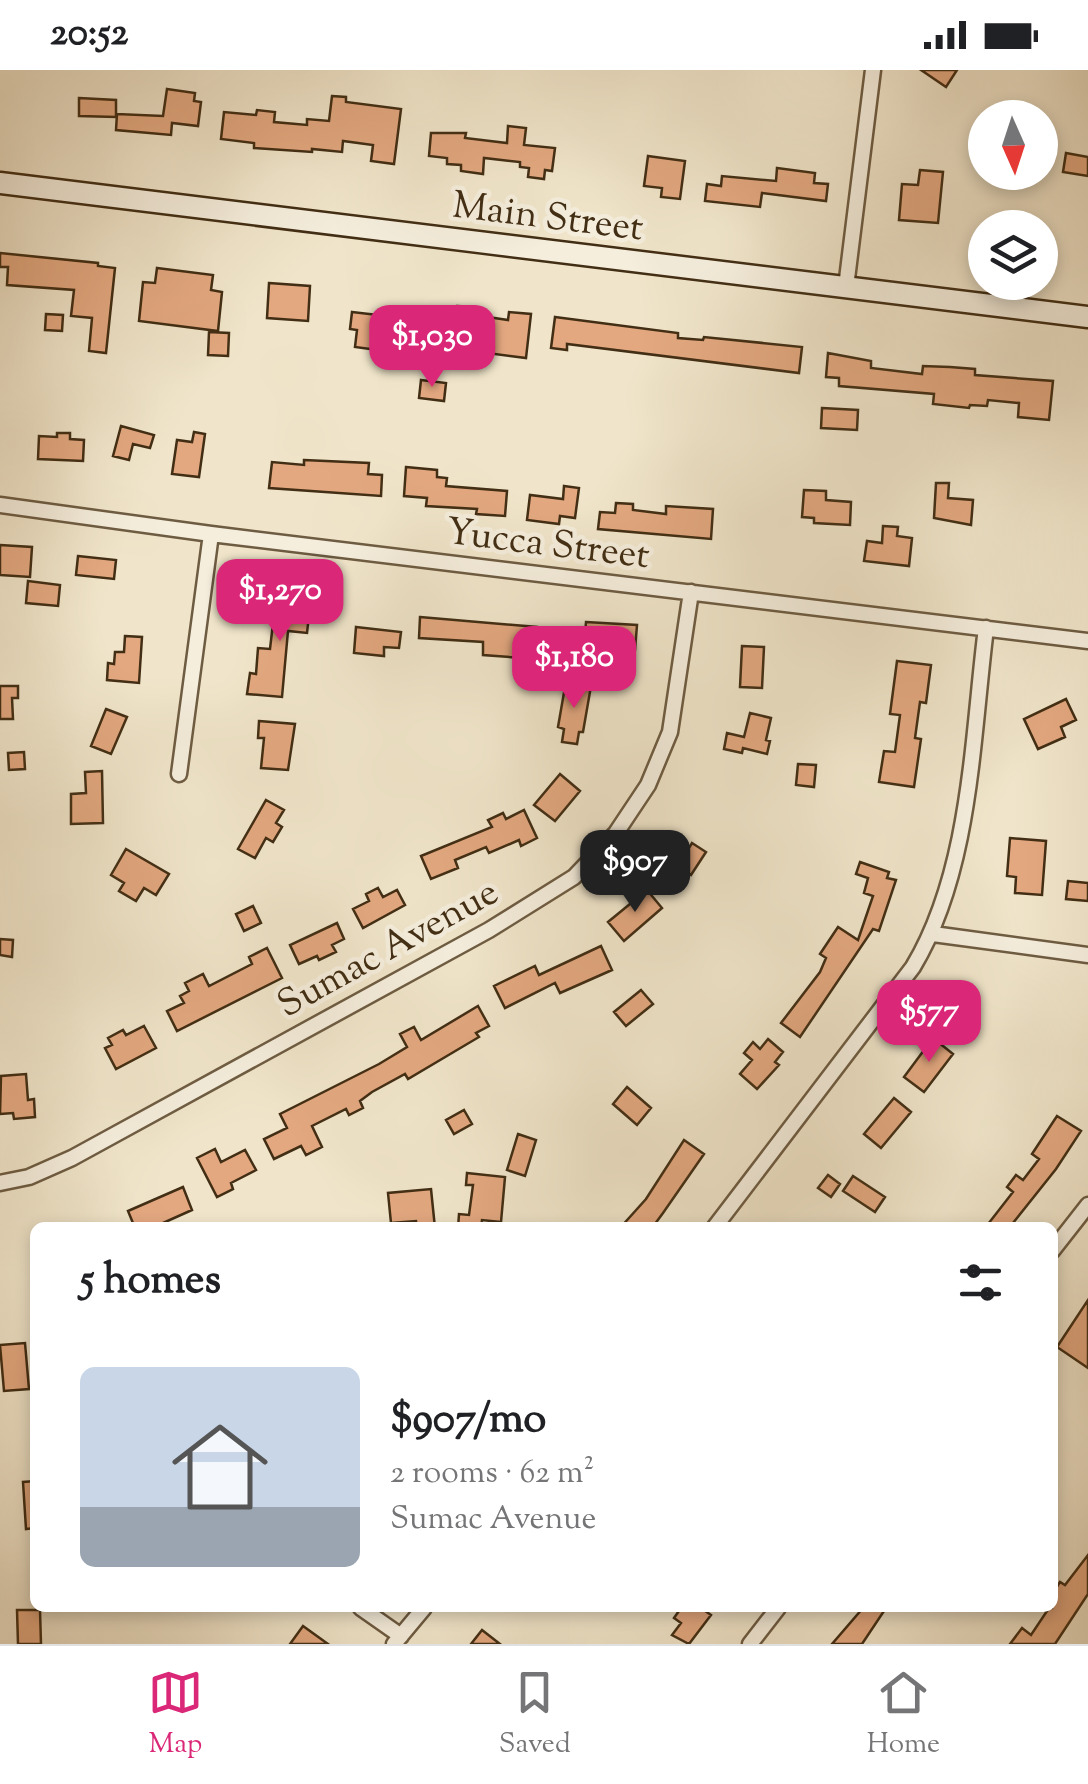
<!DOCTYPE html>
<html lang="en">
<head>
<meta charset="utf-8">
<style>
  :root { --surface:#fff; --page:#f2f2f2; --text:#202124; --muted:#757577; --line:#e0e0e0; --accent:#db2777 }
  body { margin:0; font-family:"Sorts Mill Goudy",serif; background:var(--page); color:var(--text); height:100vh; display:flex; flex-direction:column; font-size:38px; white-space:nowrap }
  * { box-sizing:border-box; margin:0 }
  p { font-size:32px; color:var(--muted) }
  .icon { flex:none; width:55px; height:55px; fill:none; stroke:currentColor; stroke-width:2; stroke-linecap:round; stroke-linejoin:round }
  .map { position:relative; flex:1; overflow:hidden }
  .panel { position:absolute; left:30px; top:1152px; width:1028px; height:390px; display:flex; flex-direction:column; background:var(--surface); border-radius:15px; box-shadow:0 5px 15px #0003 }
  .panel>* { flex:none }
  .needle { width:65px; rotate:177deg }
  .buttons { position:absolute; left:968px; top:30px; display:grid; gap:20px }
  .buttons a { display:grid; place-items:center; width:90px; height:90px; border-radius:50%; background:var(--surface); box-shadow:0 5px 15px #0003; font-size:50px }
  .price { position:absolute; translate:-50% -85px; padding:0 22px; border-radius:20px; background:var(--accent); color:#fff; font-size:32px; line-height:65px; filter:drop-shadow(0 2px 5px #0008) }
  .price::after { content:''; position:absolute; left:50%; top:60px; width:30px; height:22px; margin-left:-15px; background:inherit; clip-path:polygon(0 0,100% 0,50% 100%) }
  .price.on { background:#222; color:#fff }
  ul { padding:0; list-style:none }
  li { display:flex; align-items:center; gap:30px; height:250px; padding:0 50px }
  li+li { border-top:2px solid var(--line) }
  li span { display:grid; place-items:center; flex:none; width:280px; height:200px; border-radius:15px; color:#555 }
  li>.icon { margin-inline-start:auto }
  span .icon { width:120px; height:120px; fill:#fffc; stroke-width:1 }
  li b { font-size:42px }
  h2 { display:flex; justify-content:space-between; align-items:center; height:120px; padding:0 50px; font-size:42px }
  .status { display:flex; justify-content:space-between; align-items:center; height:70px; padding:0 50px; background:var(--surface); direction:ltr }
  .status svg { height:28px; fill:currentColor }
  .dock { display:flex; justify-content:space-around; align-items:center; height:140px; border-top:2px solid var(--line); background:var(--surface); font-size:28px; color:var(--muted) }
  .dock a { display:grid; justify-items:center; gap:5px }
  .dock .on { color:var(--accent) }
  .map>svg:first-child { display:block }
  .building { fill:#e3a880; stroke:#422e14; stroke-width:2.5 }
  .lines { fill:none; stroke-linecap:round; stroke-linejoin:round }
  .street-casing { stroke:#6e5c42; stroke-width:19 }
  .secondary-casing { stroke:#422e14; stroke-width:25 }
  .street { stroke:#f5eedd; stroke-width:14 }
  .secondary { stroke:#f5eedd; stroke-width:20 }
  .labels { text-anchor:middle; stroke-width:9; stroke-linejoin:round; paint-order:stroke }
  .street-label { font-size:38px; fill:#422e14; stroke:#f5eedd }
</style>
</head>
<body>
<div class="status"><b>20:52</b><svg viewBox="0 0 49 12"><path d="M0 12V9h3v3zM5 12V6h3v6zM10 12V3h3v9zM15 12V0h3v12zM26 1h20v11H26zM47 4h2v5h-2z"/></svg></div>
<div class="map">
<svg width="1088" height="1574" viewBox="0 0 1088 1574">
  <rect width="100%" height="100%" fill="#f0e5ca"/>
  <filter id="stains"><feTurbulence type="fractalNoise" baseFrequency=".002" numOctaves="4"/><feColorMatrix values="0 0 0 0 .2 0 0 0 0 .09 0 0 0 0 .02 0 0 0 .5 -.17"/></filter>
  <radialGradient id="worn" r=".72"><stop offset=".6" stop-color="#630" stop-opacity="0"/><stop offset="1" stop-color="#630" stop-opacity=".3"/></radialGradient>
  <path class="building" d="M 921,0 L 957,0 L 946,17 Z
    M 167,19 L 195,23 L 194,31 L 201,32 L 198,56 L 172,53 L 171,65 L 116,60 L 117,44 L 163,46 Z
    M 332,26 L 346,27 L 346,32 L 401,39 L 394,94 L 371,91 L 373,75 L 343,71 L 342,82 L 312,79 L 312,82 L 254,78 L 254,73 L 221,69 L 224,42 L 256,45 L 257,40 L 275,42 L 274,52 L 307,55 L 307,49 L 329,51 Z
    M 79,28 L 116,30 L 116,47 L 79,46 Z
    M 508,56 L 526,58 L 524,75 L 555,78 L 552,101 L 545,100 L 544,109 L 528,107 L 529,98 L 520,97 L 520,92 L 484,88 L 483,104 L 461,101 L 461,95 L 447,94 L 447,88 L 429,86 L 431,63 L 466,63 L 465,68 L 507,73 Z
    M 1066,83 L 1088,87 L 1088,106 L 1063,102 Z
    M 648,86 L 685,91 L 680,129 L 661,127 L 662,118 L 644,116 Z
    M 777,98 L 815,103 L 814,113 L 828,114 L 826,131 L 762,123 L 760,137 L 705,131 L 707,114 L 721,116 L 722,106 L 776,111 Z
    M 920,100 L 943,102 L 938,153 L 899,150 L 902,114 L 918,115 Z
    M 0,183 L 98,193 L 98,196 L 115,198 L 106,283 L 89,281 L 92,248 L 71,246 L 74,220 L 7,215 L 8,197 L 0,197 Z
    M 157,198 L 213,205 L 211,220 L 222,222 L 218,261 L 139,251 L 143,212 L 155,213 Z
    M 269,213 L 310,216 L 308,251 L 267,248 Z
    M 457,236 L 474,237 L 474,245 L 508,250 L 509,242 L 531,244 L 526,288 L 487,283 L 490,261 L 464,258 L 463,274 L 455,273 L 455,280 L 442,278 L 443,272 L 427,271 L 429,249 L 455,251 Z
    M 352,242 L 404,248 L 400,283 L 355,277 L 357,260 L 350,259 Z
    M 46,244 L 63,245 L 62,261 L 45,260 Z
    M 555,247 L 678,263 L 678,268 L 703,270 L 704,267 L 802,277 L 799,303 L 567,274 L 567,280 L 551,278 Z
    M 209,262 L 229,263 L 228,286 L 208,285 Z
    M 828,283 L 871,291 L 871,298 L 922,304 L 923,296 L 950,297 L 975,299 L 975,305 L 1053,311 L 1049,350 L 1018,347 L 1019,333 L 988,330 L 987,336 L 970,335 L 969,338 L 933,334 L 934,324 L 839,316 L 839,308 L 826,307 Z
    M 421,310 L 446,313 L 444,331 L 419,328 Z
    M 822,338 L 858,340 L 857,360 L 821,358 Z
    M 121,356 L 154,365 L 150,378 L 133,374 L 129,390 L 113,386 Z
    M 194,362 L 205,364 L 199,407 L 172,404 L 177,370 L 192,372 Z
    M 57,363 L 70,363 L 70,369 L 84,370 L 83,391 L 38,389 L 39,366 L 57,367 Z
    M 304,390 L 369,393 L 368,404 L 382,405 L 381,426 L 269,418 L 272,392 L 304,395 Z
    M 406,397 L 437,400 L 437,407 L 447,408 L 446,416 L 507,421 L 505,446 L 476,444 L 477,439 L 426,436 L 427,428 L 404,426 Z
    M 936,413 L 949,413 L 948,428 L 973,430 L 971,455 L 934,448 Z
    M 564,416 L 579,418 L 575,448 L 560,446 L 559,454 L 527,450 L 530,425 L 563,429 Z
    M 804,420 L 826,421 L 826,430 L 851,432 L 850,455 L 814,453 L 814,448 L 802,447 Z
    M 616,433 L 633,434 L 633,440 L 666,444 L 666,436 L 713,439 L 711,469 L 598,459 L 600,442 L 615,443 Z
    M 883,456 L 898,457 L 897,466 L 912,468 L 909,496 L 864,491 L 867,471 L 882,473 Z
    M 0,475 L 32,477 L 30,507 L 0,505 Z
    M 78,486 L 116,490 L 114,509 L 76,505 Z
    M 28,511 L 60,515 L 58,536 L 26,533 Z
    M 294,517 L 312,519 L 307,563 L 288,561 L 282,627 L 247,624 L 250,603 L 256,604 L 258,578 L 270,579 L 276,528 L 293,530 Z
    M 420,547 L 537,557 L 536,589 L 483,585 L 483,572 L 419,568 Z
    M 586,552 L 637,555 L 635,580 L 584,576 Z
    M 356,557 L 401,562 L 399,578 L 384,577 L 384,586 L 354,583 Z
    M 125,566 L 142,567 L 139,613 L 107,610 L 108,593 L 114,594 L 115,582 L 124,582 Z
    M 742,576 L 764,577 L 762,618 L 740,617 Z
    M 897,591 L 931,595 L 926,633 L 920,632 L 915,668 L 921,669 L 914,717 L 879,712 L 884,681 L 895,682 L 900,645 L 890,644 Z
    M 566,611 L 591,616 L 583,662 L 579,662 L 577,674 L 562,672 L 564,659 L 558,657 Z
    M 0,616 L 18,616 L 18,628 L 12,628 L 13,649 L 0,649 Z
    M 1066,629 L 1076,650 L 1061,657 L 1065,667 L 1038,679 L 1024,649 Z
    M 106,639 L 127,647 L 111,684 L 91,676 Z
    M 750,643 L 771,648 L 766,670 L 770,671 L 767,684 L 743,678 L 742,683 L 724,679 L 727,663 L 744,667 Z
    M 259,651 L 295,654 L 288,700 L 261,698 L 264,668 L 258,668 Z
    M 24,682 L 25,699 L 9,700 L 8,683 Z
    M 798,694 L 816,695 L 814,717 L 796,715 Z
    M 102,701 L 103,753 L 71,754 L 71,724 L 86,723 L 85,702 Z
    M 560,704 L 580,721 L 555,751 L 534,735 Z
    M 266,730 L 284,740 L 276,753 L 282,757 L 273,772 L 266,768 L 255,788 L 238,779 Z
    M 524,740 L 537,768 L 521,776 L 519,770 L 489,783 L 486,777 L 455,790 L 458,798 L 431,809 L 421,786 L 492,757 L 488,750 L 503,743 L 506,749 Z
    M 1010,768 L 1046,771 L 1042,825 L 1015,823 L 1016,807 L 1007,806 Z
    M 692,773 L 706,782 L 691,805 L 685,801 L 678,811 L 660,800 L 676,776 L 686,783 Z
    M 126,779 L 169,804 L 156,825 L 144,818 L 136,831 L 119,821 L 124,813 L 111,805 Z
    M 860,792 L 889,802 L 887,808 L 896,810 L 879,861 L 873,859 L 800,967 L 781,953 L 820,902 L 826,888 L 820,884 L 838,857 L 858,870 L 873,826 L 864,823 L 868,808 L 856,804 Z
    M 1068,811 L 1088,813 L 1088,831 L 1066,829 Z
    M 378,818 L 383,827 L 397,820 L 405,835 L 363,858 L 353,839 L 369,831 L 366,824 Z
    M 647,820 L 662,838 L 624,871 L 608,852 Z
    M 253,836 L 261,853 L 244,861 L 236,844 Z
    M 337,853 L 344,869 L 332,875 L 336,882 L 319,890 L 317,886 L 299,894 L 290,875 Z
    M 0,869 L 13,870 L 12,887 L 0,885 Z
    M 601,876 L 612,900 L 560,923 L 555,913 L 505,938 L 494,916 L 535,896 L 539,905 Z
    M 267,878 L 282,908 L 177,961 L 167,941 L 184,933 L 180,926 L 189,921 L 185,913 L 203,904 L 209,916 L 252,894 L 249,887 Z
    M 641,920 L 653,934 L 626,956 L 614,942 Z
    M 478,936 L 489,956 L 476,963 L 479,967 L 408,1009 L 405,1004 L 372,1022 L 360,1031 L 363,1038 L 349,1045 L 346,1039 L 312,1056 L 322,1077 L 306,1085 L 301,1076 L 274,1089 L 264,1069 L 287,1058 L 280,1044 L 379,994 L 407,977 L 400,964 L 414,957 L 421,970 Z
    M 144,956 L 156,978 L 116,999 L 105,978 L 112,975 L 108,968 L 123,960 L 126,965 Z
    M 933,968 L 953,984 L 924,1022 L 904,1007 Z
    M 768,969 L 783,982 L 775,992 L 779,995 L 757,1019 L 740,1004 L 752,990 L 744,983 L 753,972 L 760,979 Z
    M 26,1004 L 28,1030 L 34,1029 L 35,1047 L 14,1049 L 13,1043 L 0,1044 L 1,1006 Z
    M 627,1017 L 651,1038 L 637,1055 L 613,1034 Z
    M 894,1028 L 911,1042 L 881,1078 L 864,1064 Z
    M 464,1040 L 472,1054 L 454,1064 L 446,1050 Z
    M 1057,1046 L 1081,1061 L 1056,1099 L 1009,1158 L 985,1158 L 1013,1122 L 1007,1117 L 1016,1105 L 1023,1110 L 1039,1089 L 1032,1084 Z
    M 518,1064 L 536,1070 L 525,1106 L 507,1100 Z
    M 684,1070 L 704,1084 L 663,1143 L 652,1158 L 620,1158 L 646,1129 Z
    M 215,1079 L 221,1092 L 245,1080 L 256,1100 L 231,1113 L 233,1119 L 217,1127 L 197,1088 Z
    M 467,1103 L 505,1107 L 501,1152 L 482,1150 L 481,1158 L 458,1158 L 459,1144 L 469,1145 L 473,1115 L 466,1115 Z
    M 828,1105 L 840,1114 L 831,1127 L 818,1118 Z
    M 853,1106 L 885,1127 L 875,1142 L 843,1121 Z
    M 183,1117 L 192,1140 L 152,1158 L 135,1158 L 128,1141 Z
    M 431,1119 L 435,1158 L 417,1158 L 416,1151 L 391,1153 L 388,1123 Z
    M 1088,1230 L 1088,1298 L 1057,1277 Z
    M 25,1273 L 29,1319 L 4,1321 L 0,1275 Z
    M 35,1411 L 35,1458 L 26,1459 L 23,1412 Z
    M 1088,1485 L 1088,1524 L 1055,1574 L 1010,1574 L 1022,1558 L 1031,1565 L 1049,1538 L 1052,1538 L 1052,1524 L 1060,1512 L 1065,1515 Z
    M 681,1538 L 701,1538 L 711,1545 L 689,1574 L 672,1565 L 681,1553 L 674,1548 Z
    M 863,1538 L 886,1538 L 862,1574 L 832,1574 Z
    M 17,1540 L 40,1540 L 41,1574 L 18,1574 Z
    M 303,1556 L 328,1574 L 290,1574 Z
    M 482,1560 L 500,1574 L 471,1574 Z"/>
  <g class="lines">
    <defs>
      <path id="street" d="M 846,217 L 873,0
        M 0,435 L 211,464 L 1088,571
        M 179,704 L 211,464
        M 933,864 L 1088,885
        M 0,1113 L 29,1107 L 72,1088 L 489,860 L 574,807 L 616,763 L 648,715 L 670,662 L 691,522
        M 714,1158 L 913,897 C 971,800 972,669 986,558
        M 1052,1181 L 1088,1135
        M 361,1538 L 401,1566
        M 394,1574 L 424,1538
        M 750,1574 L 778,1538"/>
      <path id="secondary" d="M 0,113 L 1088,247"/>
    </defs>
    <use href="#street" class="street-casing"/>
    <use href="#secondary" class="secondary-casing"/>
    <use href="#street" class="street"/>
    <use href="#secondary" class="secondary"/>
  </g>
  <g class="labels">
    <g class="street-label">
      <text transform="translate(548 145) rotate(7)" y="13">Main Street</text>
      <text transform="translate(548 472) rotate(7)" y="13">Yucca Street</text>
      <text transform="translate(387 877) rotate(-29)" y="13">Sumac Avenue</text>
    </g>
  </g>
  <rect width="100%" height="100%" filter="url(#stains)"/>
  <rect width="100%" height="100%" fill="url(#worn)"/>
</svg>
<div class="buttons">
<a><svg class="needle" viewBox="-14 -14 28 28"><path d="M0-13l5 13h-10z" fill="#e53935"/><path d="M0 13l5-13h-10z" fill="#757577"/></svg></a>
<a><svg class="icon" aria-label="layers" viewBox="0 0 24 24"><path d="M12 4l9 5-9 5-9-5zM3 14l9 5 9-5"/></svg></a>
</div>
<b class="price" style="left:432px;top:320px">$1,030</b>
<b class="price" style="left:280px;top:574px">$1,270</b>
<b class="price" style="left:574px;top:641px">$1,180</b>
<b class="price on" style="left:635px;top:845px">$907</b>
<b class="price" style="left:929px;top:995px">$577</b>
<section class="panel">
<h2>5 homes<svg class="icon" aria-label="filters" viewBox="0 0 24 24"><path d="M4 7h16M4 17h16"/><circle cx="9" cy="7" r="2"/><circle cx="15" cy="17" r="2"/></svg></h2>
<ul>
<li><span style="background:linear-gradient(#c9d6e8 70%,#9aa5b1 0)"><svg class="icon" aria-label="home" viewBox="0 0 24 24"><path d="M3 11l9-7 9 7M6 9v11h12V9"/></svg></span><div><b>$907/mo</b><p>2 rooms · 62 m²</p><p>Sumac Avenue</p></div></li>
</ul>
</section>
</div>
<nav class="dock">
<a class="on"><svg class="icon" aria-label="map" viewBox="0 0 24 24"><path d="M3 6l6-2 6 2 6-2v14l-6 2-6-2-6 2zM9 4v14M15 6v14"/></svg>Map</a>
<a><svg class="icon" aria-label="saved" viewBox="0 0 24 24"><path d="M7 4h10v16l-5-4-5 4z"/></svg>Saved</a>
<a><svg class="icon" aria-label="home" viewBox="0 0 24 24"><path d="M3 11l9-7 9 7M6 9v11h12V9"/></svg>Home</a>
</nav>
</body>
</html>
